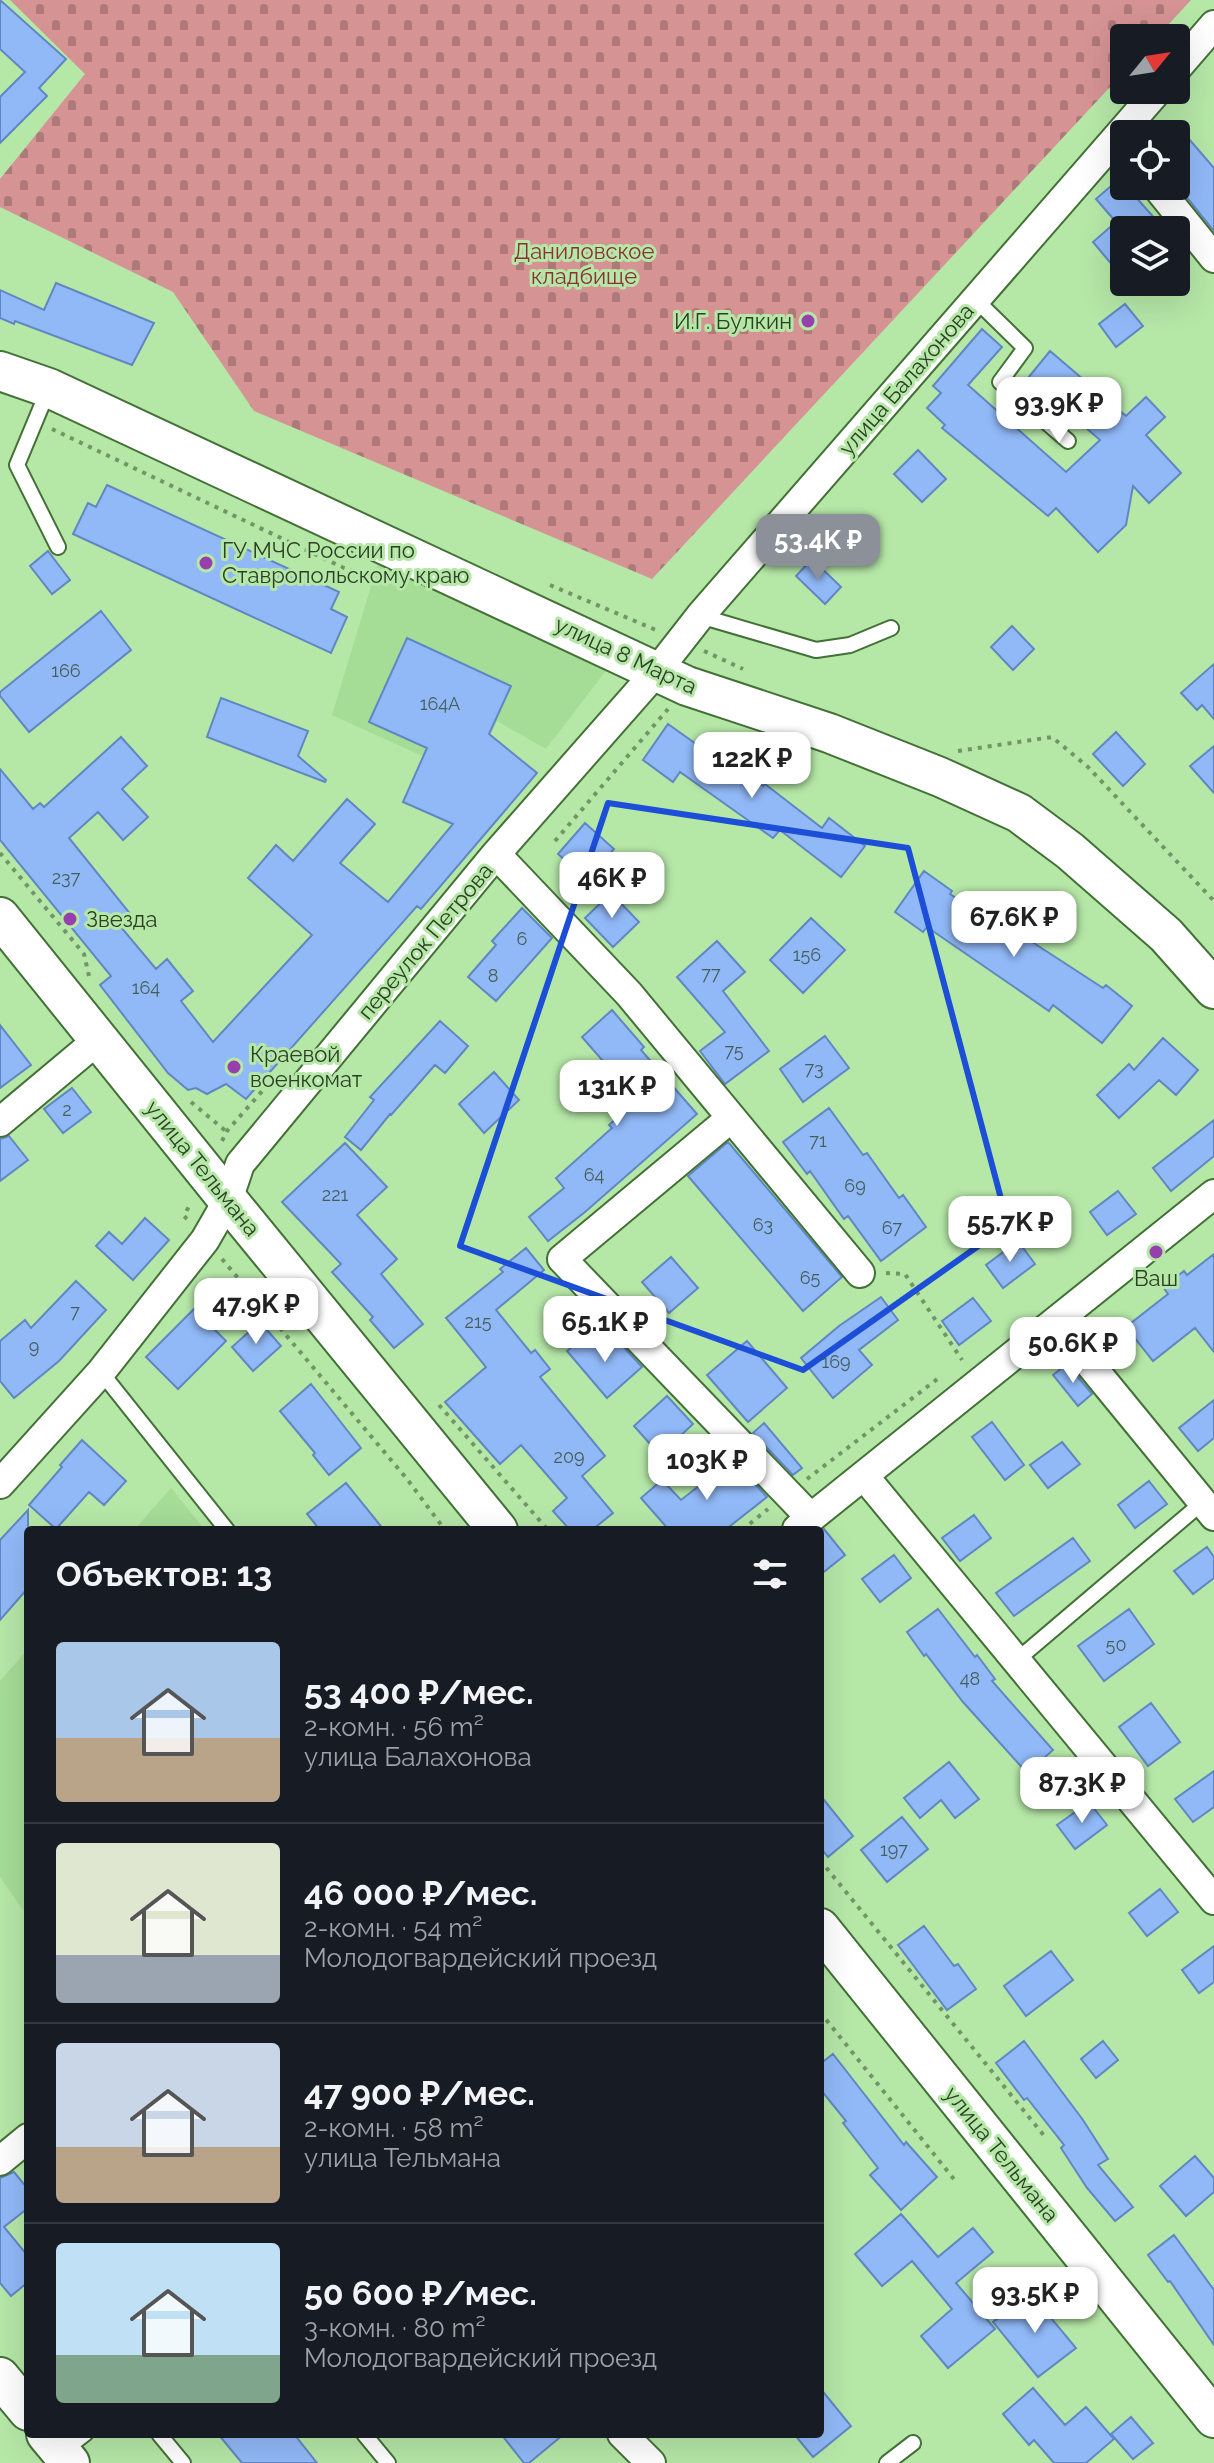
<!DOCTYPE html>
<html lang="ru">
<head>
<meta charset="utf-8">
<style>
  :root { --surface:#171b24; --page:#20242c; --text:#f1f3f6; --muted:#9ea1a6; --line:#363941; --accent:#8c9099 }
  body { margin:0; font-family:Raleway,sans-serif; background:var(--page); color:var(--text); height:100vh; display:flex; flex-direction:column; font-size:30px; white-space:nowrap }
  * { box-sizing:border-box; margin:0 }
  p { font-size:26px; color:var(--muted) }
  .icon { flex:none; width:44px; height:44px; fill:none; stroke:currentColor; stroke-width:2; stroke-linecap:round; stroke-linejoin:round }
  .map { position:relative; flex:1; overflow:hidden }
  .drawer { position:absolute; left:24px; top:1526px; width:800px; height:912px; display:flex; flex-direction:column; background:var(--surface); border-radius:8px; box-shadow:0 8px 32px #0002 }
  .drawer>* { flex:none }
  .needle { width:52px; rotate:60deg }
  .fabs { position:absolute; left:1110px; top:24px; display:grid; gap:16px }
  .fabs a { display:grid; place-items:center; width:80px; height:80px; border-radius:8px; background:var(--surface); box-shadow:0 8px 32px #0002; font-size:40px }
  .price { position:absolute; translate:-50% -68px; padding:0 18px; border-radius:16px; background:#fff; color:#222; font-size:26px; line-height:52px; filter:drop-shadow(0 2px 4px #0008) }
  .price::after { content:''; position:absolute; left:50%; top:48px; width:24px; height:18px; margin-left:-12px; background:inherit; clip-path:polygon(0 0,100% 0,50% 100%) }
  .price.on { background:var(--accent); color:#fff }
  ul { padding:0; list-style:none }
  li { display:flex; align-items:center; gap:24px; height:200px; padding:0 32px }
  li+li { border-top:2px solid var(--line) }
  li span { display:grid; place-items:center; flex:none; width:224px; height:160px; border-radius:8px; color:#555 }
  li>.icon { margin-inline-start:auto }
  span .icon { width:96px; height:96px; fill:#fffc; stroke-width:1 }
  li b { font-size:34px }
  h2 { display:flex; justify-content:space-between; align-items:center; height:96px; padding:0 32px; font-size:34px }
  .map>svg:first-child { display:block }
  .built { fill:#a5dc96 }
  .cemetery { fill:url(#cemetery-stones) }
  .building { fill:#91b9f7; stroke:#6187c2; stroke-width:2 }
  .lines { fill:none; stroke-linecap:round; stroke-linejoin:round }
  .lane-casing { stroke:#437036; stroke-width:18 }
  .street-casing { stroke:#437036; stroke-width:32 }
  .secondary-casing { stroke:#437036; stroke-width:42 }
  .path { stroke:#729568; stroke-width:4; stroke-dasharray:4 6; stroke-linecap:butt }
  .lane { stroke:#fff; stroke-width:14 }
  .street { stroke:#fff; stroke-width:28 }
  .secondary { stroke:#fff; stroke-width:38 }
  .marked { fill:none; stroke:#1d4ed8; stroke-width:6; stroke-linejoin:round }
  .poi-dot { fill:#9740ad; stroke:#b5e7a7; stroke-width:3 }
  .labels { text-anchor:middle; stroke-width:6; stroke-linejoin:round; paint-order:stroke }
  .number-label { font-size:18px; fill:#455e5a }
  .park-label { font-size:22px; fill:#8e2e37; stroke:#b5e7a7 }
  .poi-label { font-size:22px; fill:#2c4026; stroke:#b5e7a7; text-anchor:start }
  .street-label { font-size:22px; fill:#2c4026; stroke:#b5e7a7 }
</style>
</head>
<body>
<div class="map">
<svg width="1214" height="2463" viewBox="0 0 1214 2463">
  <defs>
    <pattern id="cemetery-stones" width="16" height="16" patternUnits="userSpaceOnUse" patternTransform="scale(2)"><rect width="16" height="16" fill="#d59394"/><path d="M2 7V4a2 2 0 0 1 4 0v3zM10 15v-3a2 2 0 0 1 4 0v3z" fill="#ad7979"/></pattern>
  </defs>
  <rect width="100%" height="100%" fill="#b5e7a7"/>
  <path class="built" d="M 379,560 L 611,664 L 546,749 L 497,721 L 471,778 L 332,715 Z
    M 171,1488 L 205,1530 L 134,1530 Z
    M 28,1649 L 28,1917 L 0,1877 L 0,1681 Z"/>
  <path class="cemetery" d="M 10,0 L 1191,0 L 1156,38 L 1124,38 L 1124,72 L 652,579 L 254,411 L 173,292 L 0,207 L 0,179 L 85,74 Z"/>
  <path class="building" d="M 0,0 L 66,59 L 39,88 L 47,96 L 0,143 L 0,97 L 25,72 L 0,49 Z
    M 1176,124 L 1214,168 L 1214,231 L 1176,184 Z
    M 1120,178 L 1124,186 L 1126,186 L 1165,230 L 1124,230 L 1124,279 L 1093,242 L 1116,222 L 1096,199 Z
    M 56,283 L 154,323 L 132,365 L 15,321 L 14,324 L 0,318 L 0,290 L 44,310 Z
    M 1125,304 L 1143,326 L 1116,347 L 1099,324 Z
    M 982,329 L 1002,347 L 968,385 L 1066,472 L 1100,440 L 1028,378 L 1050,351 L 1126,416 L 1146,397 L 1165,417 L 1146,435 L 1181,473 L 1149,503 L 1133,486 L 1126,525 L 1098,552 L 1056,508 L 1048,516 L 942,428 L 945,425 L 927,408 L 941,393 L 933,386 Z
    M 918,450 L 946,479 L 922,502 L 894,474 Z
    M 107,485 L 339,592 L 331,609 L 347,617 L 331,653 L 73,534 L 88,503 L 96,507 Z
    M 48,551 L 70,580 L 52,594 L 30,566 Z
    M 812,559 L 841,587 L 825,604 L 796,576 Z
    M 101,611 L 131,650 L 29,732 L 0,696 L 0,692 Z
    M 1012,626 L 1034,649 L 1013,670 L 991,647 Z
    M 407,638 L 511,686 L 489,734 L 537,773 L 421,909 L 417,906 L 246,1099 L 226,1084 L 207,1094 L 196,1088 L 188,1090 L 168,1073 L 100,985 L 111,976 L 0,840 L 0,769 L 33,809 L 40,803 L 44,807 L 121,737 L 147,766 L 122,789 L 148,817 L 123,840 L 98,812 L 69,838 L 132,916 L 120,926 L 156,969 L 167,959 L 193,991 L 181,1001 L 213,1042 L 312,935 L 248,878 L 276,845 L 293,861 L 347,799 L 375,824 L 340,863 L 388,902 L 453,824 L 403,802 L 427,748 L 369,722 Z
    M 1214,664 L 1214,719 L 1202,705 L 1197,710 L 1181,693 Z
    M 221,698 L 308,731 L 298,756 L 326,780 L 325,782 L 207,737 Z
    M 668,724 L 727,766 L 730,763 L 763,786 L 765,784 L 822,828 L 829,818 L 865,846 L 841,877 L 780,830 L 773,838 L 680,772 L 673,782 L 643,760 Z
    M 1116,732 L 1145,764 L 1123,786 L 1093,754 Z
    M 1214,746 L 1214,793 L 1190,766 Z
    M 585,823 L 614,849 L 587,880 L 558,854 Z
    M 924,871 L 952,891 L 950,894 L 1020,940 L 1023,936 L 1103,988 L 1106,985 L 1132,1006 L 1102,1043 L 1053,1005 L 1049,1011 L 927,927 L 923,932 L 895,912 Z
    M 611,893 L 639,922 L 613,947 L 585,918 Z
    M 522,908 L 552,938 L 496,1001 L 468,977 L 496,945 L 492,941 Z
    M 811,918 L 845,950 L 803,993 L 770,960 Z
    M 717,941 L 745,972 L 723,991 L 769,1051 L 725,1084 L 700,1051 L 725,1032 L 677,977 Z
    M 612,1010 L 644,1047 L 641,1050 L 697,1114 L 585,1212 L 548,1241 L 529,1217 L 564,1188 L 556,1178 L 612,1128 L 609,1125 L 637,1100 L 582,1037 Z
    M 440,1021 L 468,1046 L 445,1073 L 435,1065 L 391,1115 L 390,1114 L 361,1150 L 345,1137 L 374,1100 L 370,1097 Z
    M 0,1025 L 31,1065 L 0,1088 Z
    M 825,1036 L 849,1068 L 803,1102 L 780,1069 Z
    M 1163,1038 L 1198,1070 L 1176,1095 L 1159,1080 L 1119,1118 L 1097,1095 L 1129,1064 L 1134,1070 Z
    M 494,1072 L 519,1100 L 484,1133 L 459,1104 Z
    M 72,1088 L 91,1112 L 63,1133 L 44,1109 Z
    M 829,1108 L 863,1155 L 867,1153 L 899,1198 L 903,1195 L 926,1227 L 881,1261 L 848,1216 L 844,1219 L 810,1171 L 807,1174 L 783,1142 Z
    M 1214,1120 L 1214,1156 L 1171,1191 L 1153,1168 Z
    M 9,1136 L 28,1160 L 0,1181 L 0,1139 Z
    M 728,1142 L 842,1277 L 803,1311 L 688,1176 Z
    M 345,1143 L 387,1187 L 357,1215 L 397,1259 L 381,1274 L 423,1324 L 394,1348 L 370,1320 L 373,1317 L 332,1272 L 341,1264 L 282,1202 Z
    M 1118,1191 L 1136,1214 L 1107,1235 L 1090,1212 Z
    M 145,1218 L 169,1240 L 133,1280 L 96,1246 L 109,1232 L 122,1244 Z
    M 1018,1241 L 1035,1264 L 1003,1288 L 986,1265 Z
    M 526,1248 L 544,1270 L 496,1310 L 531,1353 L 535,1350 L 550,1369 L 540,1377 L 605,1456 L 582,1476 L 613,1513 L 592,1530 L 570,1530 L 553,1511 L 567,1498 L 521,1445 L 500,1464 L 445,1402 L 486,1367 L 446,1318 L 503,1272 L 500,1269 Z
    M 1214,1254 L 1214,1352 L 1195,1328 L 1153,1361 L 1126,1327 L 1168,1294 L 1163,1287 L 1184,1271 L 1187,1275 Z
    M 671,1257 L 698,1288 L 669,1313 L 642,1282 Z
    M 76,1281 L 106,1310 L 59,1361 L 14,1398 L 0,1381 L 0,1341 L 25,1320 L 31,1328 Z
    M 881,1297 L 898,1320 L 859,1350 L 872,1365 L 833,1398 L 801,1358 L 839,1326 Z
    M 973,1298 L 991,1321 L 959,1345 L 942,1321 Z
    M 194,1309 L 226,1341 L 178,1389 L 146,1357 Z
    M 260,1322 L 281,1346 L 253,1371 L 232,1347 Z
    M 588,1333 L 605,1352 L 618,1341 L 642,1367 L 607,1398 L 567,1351 Z
    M 747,1341 L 787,1388 L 748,1422 L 707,1375 Z
    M 1067,1364 L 1092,1394 L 1078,1406 L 1053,1375 Z
    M 311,1384 L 361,1448 L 329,1475 L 313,1455 L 315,1453 L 280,1411 Z
    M 667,1396 L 693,1424 L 660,1455 L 634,1426 Z
    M 1214,1400 L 1214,1438 L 1198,1451 L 1179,1428 Z
    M 992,1422 L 1024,1465 L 1005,1480 L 972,1437 Z
    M 764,1423 L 802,1468 L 793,1475 L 753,1433 Z
    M 82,1440 L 126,1481 L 104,1505 L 89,1492 L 56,1529 L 29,1505 L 62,1467 L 60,1465 Z
    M 1062,1442 L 1080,1464 L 1048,1488 L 1030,1465 Z
    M 732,1460 L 767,1497 L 725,1530 L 669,1530 L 641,1498 L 662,1480 L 681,1500 Z
    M 1149,1481 L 1167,1504 L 1135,1528 L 1118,1505 Z
    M 346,1483 L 384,1530 L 320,1530 L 307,1514 Z
    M 28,1510 L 28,1588 L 0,1620 L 0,1540 Z
    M 974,1515 L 991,1538 L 960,1561 L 942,1538 Z
    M 824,1529 L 845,1555 L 820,1575 L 820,1532 Z
    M 1073,1538 L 1090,1561 L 1014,1616 L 996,1593 Z
    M 1207,1547 L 1214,1557 L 1214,1578 L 1193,1594 L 1174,1571 Z
    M 894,1555 L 911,1578 L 880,1602 L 862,1579 Z
    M 938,1609 L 975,1657 L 977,1655 L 995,1679 L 992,1681 L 1053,1750 L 1027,1773 L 963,1702 L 926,1654 L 924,1656 L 907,1632 Z
    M 1129,1609 L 1154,1644 L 1104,1681 L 1078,1646 Z
    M 1151,1703 L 1180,1742 L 1148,1766 L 1119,1727 Z
    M 949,1762 L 979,1799 L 955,1818 L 941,1800 L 920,1818 L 904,1798 Z
    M 1214,1771 L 1214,1807 L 1193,1822 L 1175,1799 Z
    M 820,1795 L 853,1836 L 828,1857 L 820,1847 Z
    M 1089,1802 L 1107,1825 L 1075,1849 L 1057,1825 Z
    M 902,1817 L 928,1849 L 887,1882 L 861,1850 Z
    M 1160,1889 L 1178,1912 L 1147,1936 L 1129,1913 Z
    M 924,1926 L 954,1966 L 958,1964 L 976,1989 L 947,2010 L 898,1945 Z
    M 1214,1946 L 1214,1982 L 1199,1993 L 1182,1970 Z
    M 1051,1951 L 1073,1980 L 1026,2016 L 1004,1986 Z
    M 1024,2041 L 1083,2120 L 1108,2159 L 1098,2165 L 1133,2207 L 1115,2221 L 1087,2188 L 1061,2148 L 1064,2145 L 1027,2098 L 1024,2100 L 996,2063 Z
    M 1103,2041 L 1118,2060 L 1096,2078 L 1081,2059 Z
    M 833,2054 L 904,2145 L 906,2142 L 937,2177 L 901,2210 L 870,2175 L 878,2168 L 843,2123 L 846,2121 L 820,2089 L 820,2064 Z
    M 1195,2156 L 1214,2178 L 1214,2192 L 1186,2216 L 1160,2186 Z
    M 14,2172 L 28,2189 L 28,2208 L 4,2227 L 28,2256 L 28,2282 L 11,2296 L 0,2283 L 0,2178 Z
    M 901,2214 L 938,2257 L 973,2228 L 993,2252 L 956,2283 L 995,2329 L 948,2368 L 921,2336 L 952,2309 L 912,2261 L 882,2286 L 855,2254 Z
    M 1174,2235 L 1214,2290 L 1214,2345 L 1170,2281 L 1168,2282 L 1148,2255 Z
    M 1031,2294 L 1076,2348 L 1038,2377 L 993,2322 Z
    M 820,2388 L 851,2426 L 813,2457 L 794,2434 L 820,2434 Z
    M 1033,2388 L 1065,2425 L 1086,2407 L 1114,2439 L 1086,2463 L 1054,2463 L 1034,2440 L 1029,2445 L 1003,2414 Z
    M 1131,2417 L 1153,2443 L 1133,2459 L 1111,2434 Z
    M 218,2434 L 294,2434 L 317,2463 L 242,2463 Z
    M 501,2434 L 564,2434 L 529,2463 L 524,2463 Z"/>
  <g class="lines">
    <defs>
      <path id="lane" d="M 975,299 L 1025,348 L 1000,382 L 1068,441
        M 49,388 L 17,465 L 58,547
        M 700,616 L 816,650 L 850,645 L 891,628
        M 101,1372 L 227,1530
        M 1017,1660 L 1203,1502
        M 159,2434 L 183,2463
        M 364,2434 L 388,2463
        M 63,2451 L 85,2434
        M 887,2463 L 913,2443"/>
      <path id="street" d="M 1176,69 L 1214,25
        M 1156,186 L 1214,258
        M 496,854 L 629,994 L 860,1273
        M 731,1118 L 562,1259 L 811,1518
        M 0,1122 L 99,1039
        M 1056,1323 L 1214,1516
        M 864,1476 L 1214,1900
        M 0,1484 L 101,1372 L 205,1240 L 228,1200 L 240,1164 L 496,854 L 657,671 L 700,616 L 1158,90
        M 797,1529 L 1214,1194
        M 0,2161 L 28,2138
        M 622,2434 L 651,2463"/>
      <path id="secondary" d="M 0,371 L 49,388 L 687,686 L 829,733 L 940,777 L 1019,813 L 1070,851 L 1166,935 L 1214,989
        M 0,917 L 228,1200 L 498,1530
        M 820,1928 L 1214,2418
        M 0,2377 L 28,2411
        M 46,2434 L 70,2463"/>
    </defs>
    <use href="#lane" class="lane-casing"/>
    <use href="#street" class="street-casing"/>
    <use href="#secondary" class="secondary-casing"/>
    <path class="path" d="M 52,429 L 344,568 L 382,580
      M 550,585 L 656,630
      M 704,651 L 743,669
      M 958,751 L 1052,737 L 1088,767 L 1214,901
      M 555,841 L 668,709
      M 0,853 L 84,954 L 89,976
      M 191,1102 L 227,1132
      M 222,1141 L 227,1131 L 264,1089
      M 187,1219 L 184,1216 L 191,1202
      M 222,1259 L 407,1479 L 445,1530
      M 886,1273 L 905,1274 L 962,1360
      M 439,1405 L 548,1530
      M 807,1479 L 940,1377
      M 742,1530 L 768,1509
      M 820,1860 L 1046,2138
      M 820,2012 L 957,2183"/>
    <use href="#lane" class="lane"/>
    <use href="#street" class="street"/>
    <use href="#secondary" class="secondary"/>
  </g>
  <path class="marked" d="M 608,803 L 908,848 L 1008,1225 L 803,1370 L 460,1246 Z"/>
  <g class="poi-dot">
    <circle cx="808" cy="321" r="8"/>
    <circle cx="206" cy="563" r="8"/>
    <circle cx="70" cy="919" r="8"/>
    <circle cx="234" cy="1067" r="8"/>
    <circle cx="1156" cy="1252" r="8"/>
  </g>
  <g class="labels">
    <g class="number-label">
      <text x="66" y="677">166</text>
      <text x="440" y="710">164А</text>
      <text x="66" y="884">237</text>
      <text x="522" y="945">6</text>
      <text x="807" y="961">156</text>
      <text x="711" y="980">77</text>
      <text x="493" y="982">8</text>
      <text x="146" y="994">164</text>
      <text x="734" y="1057">75</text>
      <text x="814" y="1075">73</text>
      <text x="67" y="1116">2</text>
      <text x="818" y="1147">71</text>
      <text x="594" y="1181">64</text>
      <text x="855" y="1192">69</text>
      <text x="335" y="1201">221</text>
      <text x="763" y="1231">63</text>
      <text x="892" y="1234">67</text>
      <text x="810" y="1284">65</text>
      <text x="75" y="1318">7</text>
      <text x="478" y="1328">215</text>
      <text x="34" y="1353">9</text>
      <text x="836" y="1368">169</text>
      <text x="569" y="1463">209</text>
      <text x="1116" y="1651">50</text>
      <text x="970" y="1685">48</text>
      <text x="894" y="1856">197</text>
    </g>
    <g class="park-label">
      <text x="584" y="259">Даниловское<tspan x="584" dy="25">кладбище</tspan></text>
    </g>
    <g class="poi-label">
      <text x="792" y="329" text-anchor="end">И.Г. Булкин</text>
      <text x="222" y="558">ГУ МЧС России по<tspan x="222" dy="25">Ставропольскому краю</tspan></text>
      <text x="86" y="927">Звезда</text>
      <text x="250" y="1062">Краевой<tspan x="250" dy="25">военкомат</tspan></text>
      <text x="1156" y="1286" text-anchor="middle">Ваш</text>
    </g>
    <g class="street-label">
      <text transform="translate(906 379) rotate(-49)" y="8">улица Балахонова</text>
      <text transform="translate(626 655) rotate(25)" y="8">улица 8 Марта</text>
      <text transform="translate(425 941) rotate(-50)" y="8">переулок Петрова</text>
      <text transform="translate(203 1168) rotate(51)" y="8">улица Тельмана</text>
      <text transform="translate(1002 2154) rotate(51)" y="8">улица Тельмана</text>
    </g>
  </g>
</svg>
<div class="fabs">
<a><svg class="needle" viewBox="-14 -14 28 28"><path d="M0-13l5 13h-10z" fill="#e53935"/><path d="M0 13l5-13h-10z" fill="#9ea1a6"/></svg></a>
<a><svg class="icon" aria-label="locate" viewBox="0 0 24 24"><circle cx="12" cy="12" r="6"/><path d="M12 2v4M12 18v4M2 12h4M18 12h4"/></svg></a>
<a><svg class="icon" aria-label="layers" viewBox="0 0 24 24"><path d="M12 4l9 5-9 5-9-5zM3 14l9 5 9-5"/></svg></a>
</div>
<b class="price" style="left:1059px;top:445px">93.9K ₽</b>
<b class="price on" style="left:818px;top:582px">53.4K ₽</b>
<b class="price" style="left:752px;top:800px">122K ₽</b>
<b class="price" style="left:612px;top:920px">46K ₽</b>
<b class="price" style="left:1014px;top:959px">67.6K ₽</b>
<b class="price" style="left:617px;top:1128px">131K ₽</b>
<b class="price" style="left:1010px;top:1264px">55.7K ₽</b>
<b class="price" style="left:256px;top:1346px">47.9K ₽</b>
<b class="price" style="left:605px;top:1364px">65.1K ₽</b>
<b class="price" style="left:1073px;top:1385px">50.6K ₽</b>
<b class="price" style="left:707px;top:1502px">103K ₽</b>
<b class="price" style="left:1082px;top:1825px">87.3K ₽</b>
<b class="price" style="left:1035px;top:2335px">93.5K ₽</b>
<section class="drawer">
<h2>Объектов: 13<svg class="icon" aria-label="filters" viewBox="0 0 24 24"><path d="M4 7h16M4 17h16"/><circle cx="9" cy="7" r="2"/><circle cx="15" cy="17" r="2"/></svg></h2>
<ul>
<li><span style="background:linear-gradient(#a9c7e8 60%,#b9a48a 0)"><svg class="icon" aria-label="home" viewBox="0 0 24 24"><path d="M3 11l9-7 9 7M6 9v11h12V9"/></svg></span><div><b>53 400 ₽/мес.</b><p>2-комн. · 56 m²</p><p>улица Балахонова</p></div></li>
<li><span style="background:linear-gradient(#dfe7d0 70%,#9aa5b1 0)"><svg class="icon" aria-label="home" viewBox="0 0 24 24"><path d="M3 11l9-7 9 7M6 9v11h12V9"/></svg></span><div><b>46 000 ₽/мес.</b><p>2-комн. · 54 m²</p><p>Молодогвардейский проезд</p></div></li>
<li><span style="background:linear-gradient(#c9d6e8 65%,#b9a48a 0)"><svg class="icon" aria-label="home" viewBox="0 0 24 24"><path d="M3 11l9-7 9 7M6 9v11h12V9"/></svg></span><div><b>47 900 ₽/мес.</b><p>2-комн. · 58 m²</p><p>улица Тельмана</p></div></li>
<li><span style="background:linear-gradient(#bfe0f5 70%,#7fa58c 0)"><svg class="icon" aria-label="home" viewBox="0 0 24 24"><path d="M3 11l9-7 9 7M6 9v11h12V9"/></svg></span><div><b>50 600 ₽/мес.</b><p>3-комн. · 80 m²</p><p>Молодогвардейский проезд</p></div></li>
</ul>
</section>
</div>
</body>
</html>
